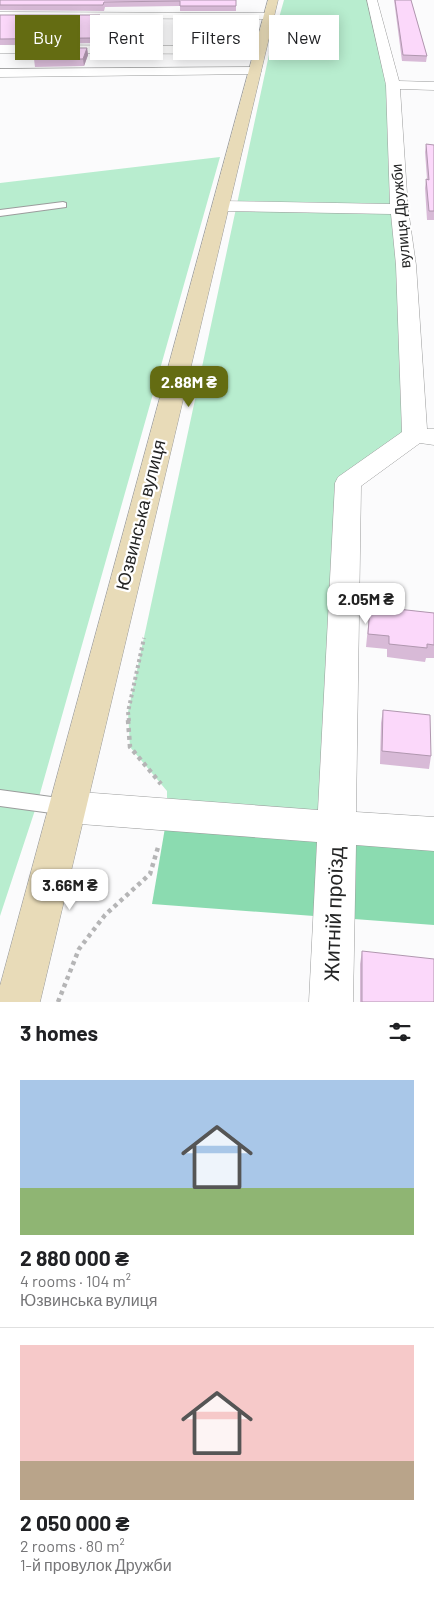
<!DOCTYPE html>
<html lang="en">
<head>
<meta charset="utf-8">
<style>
  :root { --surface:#fff; --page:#f6f6f6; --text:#202124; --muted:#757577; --line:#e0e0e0; --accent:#646c12 }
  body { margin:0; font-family:Barlow,sans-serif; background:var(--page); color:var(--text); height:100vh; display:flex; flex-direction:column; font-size:19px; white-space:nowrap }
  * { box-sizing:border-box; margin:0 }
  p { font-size:16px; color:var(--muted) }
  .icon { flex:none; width:28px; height:28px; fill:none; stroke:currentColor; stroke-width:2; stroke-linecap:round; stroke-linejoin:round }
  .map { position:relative; height:1002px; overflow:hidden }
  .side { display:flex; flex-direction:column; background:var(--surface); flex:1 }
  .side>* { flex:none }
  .banner { position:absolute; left:15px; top:15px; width:405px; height:45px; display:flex; gap:10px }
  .price { position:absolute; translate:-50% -42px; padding:0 11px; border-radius:10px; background:#fff; color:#222; font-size:16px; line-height:32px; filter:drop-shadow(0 1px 2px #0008) }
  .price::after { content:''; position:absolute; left:50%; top:30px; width:15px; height:11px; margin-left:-8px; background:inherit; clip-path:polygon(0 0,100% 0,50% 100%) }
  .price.on { background:var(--accent); color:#fff }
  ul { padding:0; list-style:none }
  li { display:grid; align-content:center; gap:10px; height:265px; padding:0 20px }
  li+li { border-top:1px solid var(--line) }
  li span { display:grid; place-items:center; height:155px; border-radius:0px; color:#555 }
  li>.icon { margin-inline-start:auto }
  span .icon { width:90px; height:90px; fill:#fffc; stroke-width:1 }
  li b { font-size:21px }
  h2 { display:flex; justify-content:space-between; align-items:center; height:60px; padding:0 20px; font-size:21px }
  .tag { padding:0 18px; border-radius:0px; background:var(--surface); box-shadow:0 2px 12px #0003; font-size:18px; line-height:45px }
  .tag.on { background:var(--accent); color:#fff }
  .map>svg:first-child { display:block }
  .green { fill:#b8edcf }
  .forest { fill:#8bdbb0 }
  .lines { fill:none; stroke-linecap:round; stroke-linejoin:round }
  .service-casing { stroke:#9b9c9c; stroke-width:2 }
  .minor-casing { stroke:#9b9c9c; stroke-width:1 }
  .secondary-casing { stroke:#9b9c9c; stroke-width:1 }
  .path-far1 { stroke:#b5b5b6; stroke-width:4; stroke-dasharray:3 3; stroke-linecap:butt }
  .path { stroke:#b5b5b6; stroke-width:4.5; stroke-dasharray:4 4; stroke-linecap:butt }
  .service { fill:#fff; fill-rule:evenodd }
  .minor { fill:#fff; fill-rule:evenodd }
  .secondary { fill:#e8dbb8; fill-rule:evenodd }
  .wall { fill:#d8bad7 }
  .shaded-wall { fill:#b097af }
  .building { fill:#fbd8fa; stroke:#b097af }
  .labels { text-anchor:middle; stroke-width:4.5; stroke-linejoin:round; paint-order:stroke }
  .far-street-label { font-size:15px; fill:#242525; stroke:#fff }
  .street-label { font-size:18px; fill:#242525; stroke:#fff }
  .near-street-label { font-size:21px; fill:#242525; stroke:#fff }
</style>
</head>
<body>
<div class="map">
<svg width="434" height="1002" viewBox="0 0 434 1002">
  <rect width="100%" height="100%" fill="#fbfbfc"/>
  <path class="green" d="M 284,0 L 372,0 L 393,85 L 415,435 L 348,483 L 337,827 L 167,816 L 167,791 L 130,747 L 128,712 L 270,50 Z
    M 220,157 L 37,804 L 0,916 L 0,183 Z"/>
  <path class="forest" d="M 167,816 L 434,834 L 434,925 L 152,904 Z"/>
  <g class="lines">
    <defs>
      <path id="service" d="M 63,202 L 66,203 L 66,207 L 0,216 L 0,210 Z
        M 0,790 L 66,799 L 73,801 L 75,807 L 73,813 L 66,815 L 0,806 Z"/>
      <path id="minor" d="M 367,0 L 377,0 L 399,81 L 434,82 L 434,90 L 400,89 L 408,209 L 416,265 L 427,429 L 434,429 L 434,445 L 420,443 L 361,486 L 356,812 L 434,817 L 434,851 L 356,845 L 353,1002 L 309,1002 L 317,842 L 67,823 L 54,818 L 48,807 L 54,796 L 67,791 L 318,810 L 335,483 L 338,477 L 402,432 L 396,265 L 391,214 L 221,211 L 215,210 L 212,206 L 215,202 L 221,201 L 390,204 L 386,85 Z
        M 0,12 L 269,13 L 274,16 L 269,19 L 0,18 Z
        M 0,45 L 260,46 L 266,50 L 260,54 L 0,53 Z
        M 255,67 L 261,71 L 260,74 L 0,77 L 0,69 Z"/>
      <path id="secondary" d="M 268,0 L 278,0 L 40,1002 L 0,1002 L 0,986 Z"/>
    </defs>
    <use href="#service" class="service-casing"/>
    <use href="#minor" class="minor-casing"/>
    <use href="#secondary" class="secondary-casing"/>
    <path class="path-far1" d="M 129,721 L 128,712 L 144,638"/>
    <path class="path" d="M 128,720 L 130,747 L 161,784
      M 58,1002 L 79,949 L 105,915 L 150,874 L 159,844"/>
    <use href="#service" class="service"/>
    <use href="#minor" class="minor"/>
    <use href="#secondary" class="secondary"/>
  </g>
  <path class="wall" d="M 0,0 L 236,0 L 236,11 L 180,11 L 180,6 L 105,7 L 104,11 L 0,10 Z
    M 394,0 L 411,0 L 427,56 L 426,62 L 402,61 Z
    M 0,15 L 100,20 L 92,43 L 0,45 Z
    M 87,48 L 88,55 L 84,66 L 35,67 L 34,59 Z
    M 426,144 L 434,145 L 434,220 L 427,220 L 425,188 L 426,179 L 427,179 L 425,152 Z
    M 370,606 L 434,613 L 434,658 L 426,658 L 425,662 L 387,657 L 387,649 L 366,647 Z
    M 383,710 L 431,756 L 429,769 L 380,764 L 381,723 Z
    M 362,951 L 434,1002 L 360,1002 L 360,964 Z"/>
  <path class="shaded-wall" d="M 100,15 L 100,20 L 92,43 L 92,38 Z
    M 87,48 L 88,55 L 84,66 L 83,59 Z"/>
  <path class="building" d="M 0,0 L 236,0 L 236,6 L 180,6 L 180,1 L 104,2 L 103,5 L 0,5 Z
    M 395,0 L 411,0 L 427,56 L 403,55 Z
    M 0,15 L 100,15 L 92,38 L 0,39 Z
    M 40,48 L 87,48 L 83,59 L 34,59 Z
    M 426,144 L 434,145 L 434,211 L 429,211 L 426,179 L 429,180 Z
    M 370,606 L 434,613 L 434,645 L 427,644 L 427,648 L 389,644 L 389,636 L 368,634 Z
    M 383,710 L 430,715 L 431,756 L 382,751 Z
    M 362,951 L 434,959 L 434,1002 L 362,1002 Z"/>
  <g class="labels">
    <g class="far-street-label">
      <text transform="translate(401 216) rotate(-95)" y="5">вулиця Дружби</text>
    </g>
    <g class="street-label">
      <text transform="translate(141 515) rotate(-76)" y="6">Юзвинська вулиця</text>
    </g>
    <g class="near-street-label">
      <text transform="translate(334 914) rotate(-88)" y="7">Житній проїзд</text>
    </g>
  </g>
</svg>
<b class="price on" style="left:189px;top:408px">2.88M ₴</b>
<b class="price" style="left:366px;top:625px">2.05M ₴</b>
<b class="price" style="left:70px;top:911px">3.66M ₴</b>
<div class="banner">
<a class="tag on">Buy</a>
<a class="tag">Rent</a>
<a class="tag">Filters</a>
<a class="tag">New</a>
</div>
</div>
<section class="side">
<h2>3 homes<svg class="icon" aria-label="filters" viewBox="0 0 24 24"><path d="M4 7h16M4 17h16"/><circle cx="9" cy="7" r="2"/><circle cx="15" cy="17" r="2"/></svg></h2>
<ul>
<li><span style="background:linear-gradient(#a9c7e8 70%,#8fb573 0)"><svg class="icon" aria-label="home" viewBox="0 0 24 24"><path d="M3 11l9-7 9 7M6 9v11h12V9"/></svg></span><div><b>2 880 000 ₴</b><p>4 rooms · 104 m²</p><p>Юзвинська вулиця</p></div></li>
<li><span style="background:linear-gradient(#f6c9c9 75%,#b9a48a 0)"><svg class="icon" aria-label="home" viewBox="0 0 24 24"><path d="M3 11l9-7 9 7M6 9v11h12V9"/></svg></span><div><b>2 050 000 ₴</b><p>2 rooms · 80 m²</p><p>1-й провулок Дружби</p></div></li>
</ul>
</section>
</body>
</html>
